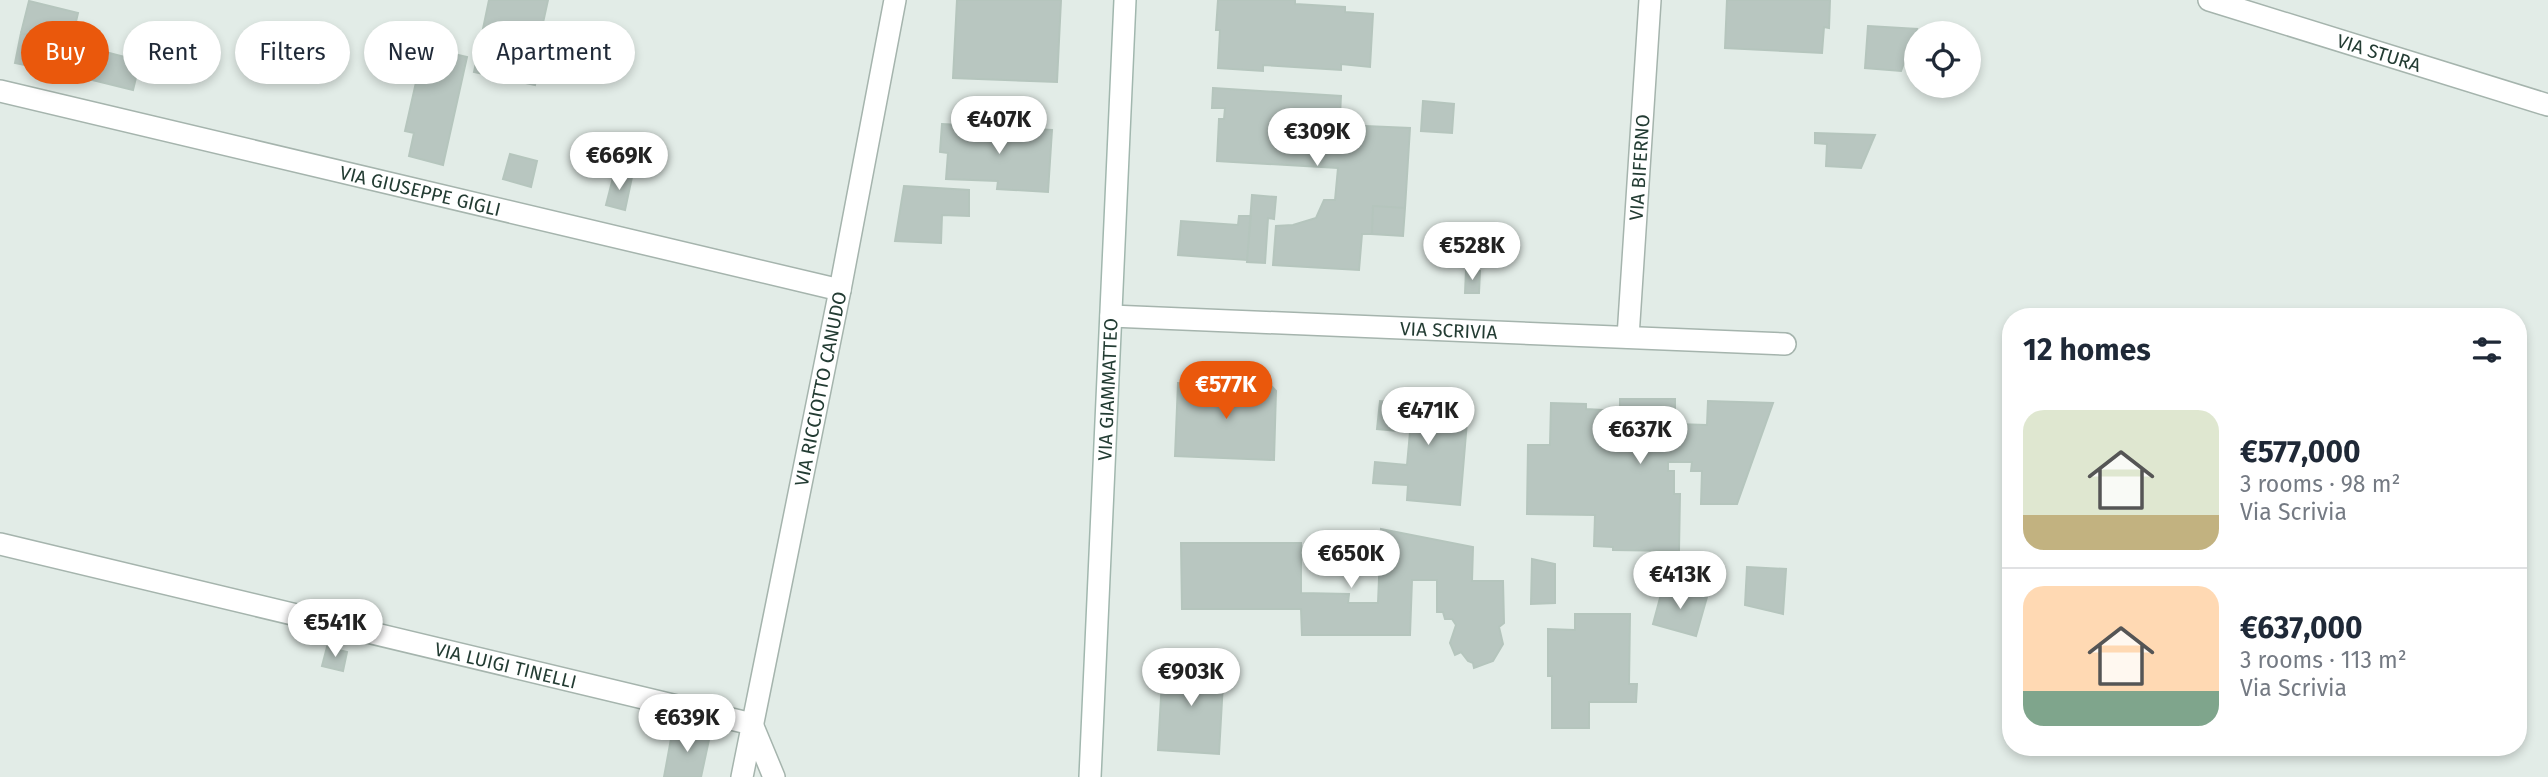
<!DOCTYPE html>
<html lang="en">
<head>
<meta charset="utf-8">
<style>
  :root { --surface:#fff; --page:#f6f6f7; --text:#1f2937; --muted:#747a83; --line:#e0e1e3; --accent:#ea580c }
  body { margin:0; font-family:"Fira Sans",sans-serif; background:var(--page); color:var(--text); height:100vh; display:flex; flex-direction:column; font-size:26px; white-space:nowrap }
  * { box-sizing:border-box; margin:0 }
  p { font-size:23px; color:var(--muted) }
  .icon { flex:none; width:38px; height:38px; fill:none; stroke:currentColor; stroke-width:2; stroke-linecap:round; stroke-linejoin:round }
  .map { position:relative; flex:1; overflow:hidden }
  .side { position:absolute; left:2002px; top:308px; width:525px; height:448px; display:flex; flex-direction:column; background:var(--surface); border-radius:28px; box-shadow:0 4px 10px #0003 }
  .side>* { flex:none }
  .top-card { position:absolute; left:21px; top:21px; width:665px; height:63px; display:flex; gap:14px }
  .buttons { position:absolute; left:1904px; top:21px; display:grid; gap:14px }
  .buttons a { display:grid; place-items:center; width:77px; height:77px; border-radius:50%; background:var(--surface); box-shadow:0 4px 10px #0003; font-size:35px }
  .price { position:absolute; translate:-50% -60px; padding:0 16px; border-radius:24px; background:#fff; color:#222; font-size:23px; line-height:46px; filter:drop-shadow(0 2px 4px #0008) }
  .price::after { content:''; position:absolute; left:50%; top:42px; width:21px; height:16px; margin-left:-10px; background:inherit; clip-path:polygon(0 0,100% 0,50% 100%) }
  .price.selected { background:var(--accent); color:#fff }
  ul { padding:0; list-style:none }
  li { display:flex; align-items:center; gap:21px; height:175px; padding:0 21px }
  li+li { border-top:2px solid var(--line) }
  li span { display:grid; place-items:center; flex:none; width:196px; height:140px; border-radius:21px; color:#555 }
  li>.icon { margin-inline-start:auto }
  span .icon { width:84px; height:84px; fill:#fffc; stroke-width:1 }
  li b { font-size:30px }
  h2 { display:flex; justify-content:space-between; align-items:center; height:84px; padding:0 21px; font-size:30px }
  .chip { padding:0 24px; border-radius:32px; background:var(--surface); box-shadow:0 4px 10px #0003; font-size:24px; line-height:63px }
  .chip.selected { background:var(--accent); color:#fff }
  .map>svg:first-child { display:block }
  .building { fill:#b8c6c0; stroke:#b5c5bd; stroke-width:2 }
  .lines { fill:none; stroke-linecap:round; stroke-linejoin:round }
  .street-casing { stroke:#a5b4ad; stroke-width:24 }
  .secondary-casing { stroke:#a1b7ae; stroke-width:24 }
  .street { stroke:#fff; stroke-width:21 }
  .secondary { stroke:#fff; stroke-width:21 }
  .labels { text-anchor:middle; stroke-width:5; stroke-linejoin:round; paint-order:stroke }
  .street-label { font-size:19px; fill:#233c33; stroke:#f3f8f5 }
</style>
</head>
<body>
<div class="map">
<svg width="2548" height="777" viewBox="0 0 2548 777">
  <rect width="100%" height="100%" fill="#e2ece7"/>
  <path class="building" d="M 489,0 L 548,0 L 537,50 L 542,51 L 535,85 L 474,72 Z
    M 957,0 L 1061,0 L 1057,82 L 953,78 Z
    M 1218,0 L 1295,0 L 1295,4 L 1345,7 L 1345,12 L 1373,14 L 1370,67 L 1341,64 L 1341,70 L 1263,65 L 1263,71 L 1218,68 L 1220,30 L 1216,30 Z
    M 1727,0 L 1830,0 L 1829,28 L 1824,27 L 1822,53 L 1725,48 Z
    M 29,1 L 78,13 L 71,43 L 21,33 Z
    M 1868,26 L 1917,29 L 1901,71 L 1865,68 Z
    M 21,33 L 71,43 L 64,73 L 15,63 Z
    M 71,43 L 140,61 L 133,90 L 64,73 Z
    M 424,47 L 467,57 L 443,165 L 409,156 L 414,133 L 405,131 Z
    M 1213,88 L 1341,96 L 1339,134 L 1366,136 L 1366,126 L 1410,128 L 1405,208 L 1373,206 L 1372,234 L 1362,234 L 1359,270 L 1273,265 L 1276,226 L 1293,225 L 1316,218 L 1324,200 L 1335,200 L 1338,168 L 1217,161 L 1219,119 L 1224,119 L 1225,108 L 1212,108 Z
    M 1423,101 L 1454,104 L 1452,133 L 1421,131 Z
    M 942,124 L 1052,130 L 1048,192 L 997,189 L 998,181 L 946,179 L 948,153 L 940,152 Z
    M 1815,133 L 1875,135 L 1861,168 L 1826,166 L 1827,144 L 1815,143 Z
    M 510,154 L 537,161 L 531,187 L 503,179 Z
    M 614,174 L 632,177 L 625,210 L 606,205 Z
    M 904,186 L 969,190 L 969,216 L 942,215 L 941,243 L 895,241 Z
    M 1252,195 L 1276,197 L 1274,219 L 1268,218 L 1265,263 L 1247,262 Z
    M 1373,206 L 1405,208 L 1403,236 L 1372,234 Z
    M 1239,216 L 1251,216 L 1247,260 L 1178,255 L 1181,221 L 1238,225 Z
    M 1466,270 L 1480,271 L 1479,293 L 1465,293 Z
    M 1222,378 L 1231,388 L 1244,378 L 1255,390 L 1265,379 L 1276,391 L 1274,460 L 1175,456 L 1178,383 L 1214,384 Z
    M 1414,393 L 1469,398 L 1460,505 L 1407,500 L 1408,485 L 1373,483 L 1375,462 L 1407,465 L 1410,432 L 1377,429 L 1380,401 L 1413,404 Z
    M 1620,399 L 1675,399 L 1675,424 L 1707,425 L 1708,401 L 1773,403 L 1737,504 L 1701,504 L 1702,471 L 1691,471 L 1692,462 L 1668,462 L 1668,471 L 1674,471 L 1674,494 L 1680,494 L 1679,551 L 1613,550 L 1613,547 L 1594,546 L 1595,515 L 1527,514 L 1528,445 L 1550,445 L 1551,403 L 1586,404 L 1586,409 L 1620,411 Z
    M 1381,529 L 1473,547 L 1472,581 L 1503,581 L 1504,623 L 1499,627 L 1503,644 L 1493,661 L 1474,668 L 1473,663 L 1468,661 L 1461,652 L 1455,655 L 1450,643 L 1456,625 L 1452,619 L 1445,619 L 1443,612 L 1437,612 L 1437,580 L 1412,580 L 1410,635 L 1302,635 L 1301,609 L 1182,609 L 1181,543 L 1301,543 L 1301,593 L 1349,594 L 1348,603 L 1378,603 Z
    M 1532,559 L 1555,564 L 1555,603 L 1531,604 Z
    M 1747,567 L 1786,569 L 1783,614 L 1745,605 Z
    M 1663,587 L 1707,597 L 1696,636 L 1653,624 Z
    M 1575,614 L 1630,614 L 1629,684 L 1637,684 L 1636,702 L 1589,702 L 1589,728 L 1552,728 L 1552,676 L 1548,676 L 1548,629 L 1575,630 Z
    M 327,647 L 347,652 L 343,671 L 322,666 Z
    M 1163,662 L 1224,665 L 1219,754 L 1158,750 Z
    M 673,728 L 710,735 L 701,777 L 664,777 Z"/>
  <g class="lines">
    <defs>
      <g id="street">
        <path id="s1" d="M 2209,0 L 2548,105"/>
        <path id="s2" d="M 0,91 L 840,290"/>
        <path id="s3" d="M 1111,316 L 1785,344"/>
        <path id="s4" d="M 1628,337 L 1650,0"/>
        <path id="s5" d="M 0,544 L 752,724 L 774,777"/>
        <path id="s6" d="M 742,777 L 840,290 L 895,0"/>
      </g>
      <g id="secondary">
        <path id="s7" d="M 1090,777 L 1125,0"/>
      </g>
    </defs>
    <use href="#street" class="street-casing"/>
    <use href="#secondary" class="secondary-casing"/>
    <use href="#street" class="street"/>
    <use href="#secondary" class="secondary"/>
  </g>
  <g class="labels">
    <g class="street-label">
      <text dy="7" stroke="none"><textPath href="#s1" startOffset="178">VIA STURA</textPath></text>
      <text dy="7" stroke="none"><textPath href="#s4" startOffset="170">VIA BIFERNO</textPath></text>
      <text dy="7" stroke="none"><textPath href="#s2" startOffset="432">VIA GIUSEPPE GIGLI</textPath></text>
      <text dy="7" stroke="none"><textPath href="#s3" startOffset="338">VIA SCRIVIA</textPath></text>
      <text dy="7" stroke="none"><textPath href="#s6" startOffset="396">VIA RICCIOTTO CANUDO</textPath></text>
      <text dy="7" stroke="none"><textPath href="#s7" startOffset="388">VIA GIAMMATTEO</textPath></text>
      <text dy="7" stroke="none"><textPath href="#s5" startOffset="520">VIA LUIGI TINELLI</textPath></text>
    </g>
  </g>
</svg>
<div class="buttons">
<a><svg class="icon" aria-label="locate" viewBox="0 0 24 24"><circle cx="12" cy="12" r="6"/><path d="M12 2v4M12 18v4M2 12h4M18 12h4"/></svg></a>
</div>
<b class="price" style="left:999px;top:156px">€407K</b>
<b class="price" style="left:1317px;top:168px">€309K</b>
<b class="price" style="left:619px;top:192px">€669K</b>
<b class="price" style="left:1472px;top:282px">€528K</b>
<b class="price selected" style="left:1226px;top:421px">€577K</b>
<b class="price" style="left:1428px;top:447px">€471K</b>
<b class="price" style="left:1640px;top:466px">€637K</b>
<b class="price" style="left:1351px;top:590px">€650K</b>
<b class="price" style="left:1680px;top:611px">€413K</b>
<b class="price" style="left:335px;top:659px">€541K</b>
<b class="price" style="left:1191px;top:708px">€903K</b>
<b class="price" style="left:687px;top:754px">€639K</b>
<div class="top-card">
<a class="chip selected">Buy</a>
<a class="chip">Rent</a>
<a class="chip">Filters</a>
<a class="chip">New</a>
<a class="chip">Apartment</a>
</div>
<section class="side">
<h2>12 homes<svg class="icon" aria-label="filters" viewBox="0 0 24 24"><path d="M4 7h16M4 17h16"/><circle cx="9" cy="7" r="2"/><circle cx="15" cy="17" r="2"/></svg></h2>
<ul>
<li><span style="background:linear-gradient(#dfe7d0 75%,#c2b280 0)"><svg class="icon" aria-label="home" viewBox="0 0 24 24"><path d="M3 11l9-7 9 7M6 9v11h12V9"/></svg></span><div><b>€577,000</b><p>3 rooms · 98 m²</p><p>Via Scrivia</p></div></li>
<li><span style="background:linear-gradient(#ffd9b3 75%,#7fa58c 0)"><svg class="icon" aria-label="home" viewBox="0 0 24 24"><path d="M3 11l9-7 9 7M6 9v11h12V9"/></svg></span><div><b>€637,000</b><p>3 rooms · 113 m²</p><p>Via Scrivia</p></div></li>
</ul>
</section>
</div>
</body>
</html>
